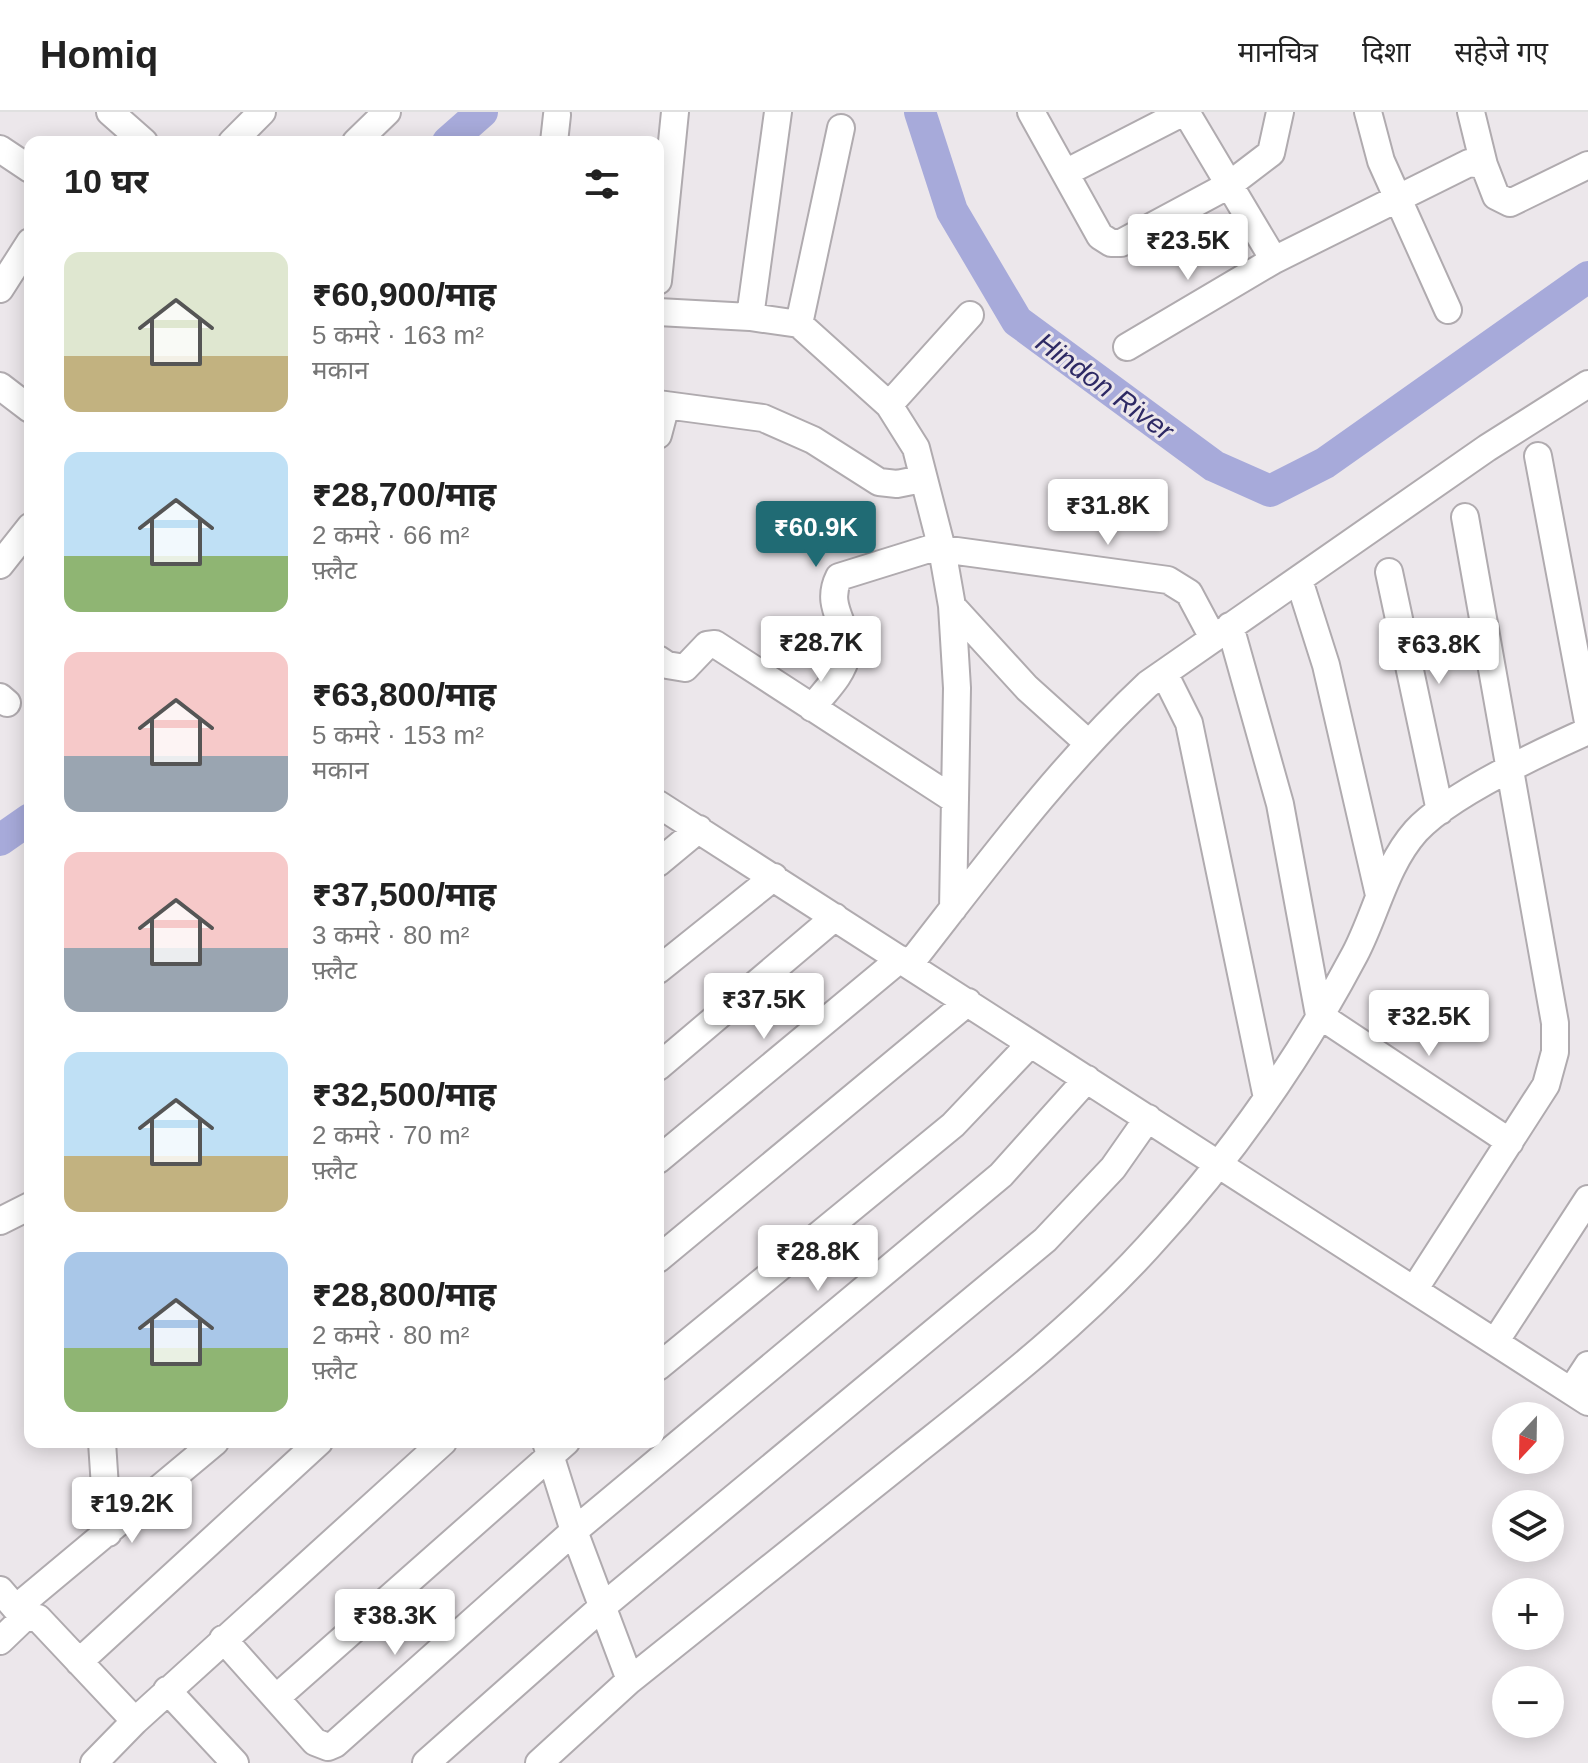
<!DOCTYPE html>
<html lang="hi">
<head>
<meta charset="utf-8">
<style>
  :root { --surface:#fff; --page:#f6f6f6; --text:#222; --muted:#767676; --line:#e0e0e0; --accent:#206b74 }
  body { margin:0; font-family:Arial,"Noto Sans Devanagari",sans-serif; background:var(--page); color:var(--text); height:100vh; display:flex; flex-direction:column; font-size:30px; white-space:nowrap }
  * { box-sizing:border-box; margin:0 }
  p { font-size:26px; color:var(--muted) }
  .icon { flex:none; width:44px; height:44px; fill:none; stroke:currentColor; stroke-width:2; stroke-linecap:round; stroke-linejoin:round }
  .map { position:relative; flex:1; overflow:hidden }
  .sheet { position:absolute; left:24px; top:24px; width:640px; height:1312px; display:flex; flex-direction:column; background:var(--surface); border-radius:16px; box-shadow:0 4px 20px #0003 }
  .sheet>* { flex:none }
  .needle { width:52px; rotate:202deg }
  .fabs { position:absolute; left:1492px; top:1290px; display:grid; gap:16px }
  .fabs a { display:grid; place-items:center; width:72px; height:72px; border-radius:50%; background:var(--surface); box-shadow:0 4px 20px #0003; font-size:40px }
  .price { position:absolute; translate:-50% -68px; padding:0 18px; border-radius:8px; background:#fff; color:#222; font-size:26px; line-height:52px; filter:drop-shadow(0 2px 4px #0008) }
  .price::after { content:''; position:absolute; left:50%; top:48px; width:24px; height:18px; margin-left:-12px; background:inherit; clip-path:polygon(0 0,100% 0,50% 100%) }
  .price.selected { background:var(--accent); color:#fff }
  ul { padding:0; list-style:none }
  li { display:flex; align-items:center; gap:24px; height:200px; padding:0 40px }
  li span { display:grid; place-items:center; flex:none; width:224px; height:160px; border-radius:16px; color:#555 }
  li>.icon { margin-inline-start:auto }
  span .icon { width:96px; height:96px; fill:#fffc; stroke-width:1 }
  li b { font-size:34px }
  h2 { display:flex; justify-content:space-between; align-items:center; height:96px; padding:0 40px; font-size:34px }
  header { display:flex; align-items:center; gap:48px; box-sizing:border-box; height:112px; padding:0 40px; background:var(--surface); border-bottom:2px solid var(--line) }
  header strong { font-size:38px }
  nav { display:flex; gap:44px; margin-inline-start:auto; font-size:28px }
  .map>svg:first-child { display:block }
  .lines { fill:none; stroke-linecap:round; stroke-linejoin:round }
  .river { stroke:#a7aada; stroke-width:32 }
  .minor-casing { stroke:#b0abaf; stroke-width:30 }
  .minor { stroke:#fff; stroke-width:26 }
  .labels { text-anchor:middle; stroke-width:6; stroke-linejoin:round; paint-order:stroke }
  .water-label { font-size:28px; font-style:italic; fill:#2e2a65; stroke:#ece7eb }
</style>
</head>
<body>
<header>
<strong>Homiq</strong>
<nav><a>मानचित्र</a><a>दिशा</a><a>सहेजे गए</a></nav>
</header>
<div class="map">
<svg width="1588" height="1651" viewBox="0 0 1588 1651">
  <rect width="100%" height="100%" fill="#ece7eb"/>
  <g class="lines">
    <path class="river" d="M 920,0 L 952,99 L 1017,209 L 1214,354 L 1270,379 L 1325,351 L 1588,165
      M 448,30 L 482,0
      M 0,728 L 30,707"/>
    <defs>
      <path id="minor" d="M 110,0 L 144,30
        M 1031,0 L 1100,124 L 1111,131 L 1121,131 L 1229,73 L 1271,41 L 1280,0
        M 1186,0 L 1274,148 L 1469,51 L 1484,53 L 1496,84 L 1510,91 L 1588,53
        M 1368,0 L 1381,49 L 1448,198
        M 1471,0 L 1484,53
        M 232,30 L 262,0
        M 356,30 L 387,0
        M 554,30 L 557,3
        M 0,37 L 30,57
        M 1065,61 L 1184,0
        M 658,169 L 675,0
        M 0,177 L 30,130
        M 658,200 L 750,205 L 799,212 L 889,293 L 916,336 L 942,437 L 952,494 L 957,576 L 953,797
        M 750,205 L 778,0
        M 799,212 L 841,16
        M 1127,235 L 1274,148
        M 0,274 L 30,297
        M 658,292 L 763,306 L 813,328 L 879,370 L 897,372 L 922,367
        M 889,293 L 970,203
        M 658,323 L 666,293
        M 1538,344 L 1588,610
        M 0,453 L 30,415
        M 1389,460 L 1440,699
        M 1299,468 L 1326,553 L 1379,783
        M 952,494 L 1027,576 L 1088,631
        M 1230,514 L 1280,692 L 1319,903 L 1510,1030
        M 658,547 L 667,553 L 685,556 L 707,533 L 715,532 L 955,688
        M 1164,561 L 1189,611 L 1267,986
        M 0,585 L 7,591
        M 812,596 C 823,581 843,563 846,544 C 852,514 823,497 839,465 L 929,437 L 942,437 L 1168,468 L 1189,481 L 1213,526
        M 658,692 L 1588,1290
        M 658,751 L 699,717
        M 909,853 C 985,756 1058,656 1148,572 L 1487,336 L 1588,272
        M 658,858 L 774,765
        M 658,955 L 835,805
        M 658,1048 L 900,847
        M 0,1109 L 30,1094
        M 658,1147 L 968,890
        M 1414,1178 L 1546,973 L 1555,940 L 1555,911 L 1465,405
        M 1495,1230 L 1588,1087
        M 658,1255 L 953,1013 L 1030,932
        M 1571,1279 L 1588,1253
        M 102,1330 L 108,1421
        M 546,1330 L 574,1419 L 630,1568 C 723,1493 817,1419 910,1344 C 993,1278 1077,1213 1148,1135 C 1229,1047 1299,948 1355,842 C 1376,802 1385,754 1416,719 C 1450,682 1541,640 1588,619
        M 0,1478 L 24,1506
        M 16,1496 L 215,1330
        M 223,1527 L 315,1630 L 328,1635 L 335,1632 L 574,1419 L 1001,1063 L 1087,967
        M 0,1529 L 24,1506 L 38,1506 L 135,1609 L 443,1330
        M 79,1550 L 319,1330
        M 167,1578 L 235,1651
        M 276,1586 L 566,1330
        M 94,1651 L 135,1609
        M 426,1651 L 601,1496 L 1045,1128 L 1113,1056 L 1148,1006
        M 539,1651 L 630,1568"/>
    </defs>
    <use href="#minor" class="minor-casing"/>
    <use href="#minor" class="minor"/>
  </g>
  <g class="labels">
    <g class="water-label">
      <text transform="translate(1105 274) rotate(36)" y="10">Hindon River</text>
    </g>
  </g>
</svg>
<div class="fabs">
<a><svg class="needle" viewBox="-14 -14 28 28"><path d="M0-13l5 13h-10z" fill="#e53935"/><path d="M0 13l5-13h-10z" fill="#767676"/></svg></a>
<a><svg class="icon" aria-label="layers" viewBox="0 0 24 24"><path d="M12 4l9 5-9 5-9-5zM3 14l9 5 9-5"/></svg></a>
<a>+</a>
<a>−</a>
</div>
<b class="price" style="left:1188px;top:170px">₹23.5K</b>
<b class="price" style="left:1108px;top:435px">₹31.8K</b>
<b class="price selected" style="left:816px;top:457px">₹60.9K</b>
<b class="price" style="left:821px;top:572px">₹28.7K</b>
<b class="price" style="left:1439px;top:574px">₹63.8K</b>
<b class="price" style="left:764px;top:929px">₹37.5K</b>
<b class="price" style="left:1429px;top:946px">₹32.5K</b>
<b class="price" style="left:818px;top:1181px">₹28.8K</b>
<b class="price" style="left:132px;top:1433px">₹19.2K</b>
<b class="price" style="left:395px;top:1545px">₹38.3K</b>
<section class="sheet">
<h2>10 घर<svg class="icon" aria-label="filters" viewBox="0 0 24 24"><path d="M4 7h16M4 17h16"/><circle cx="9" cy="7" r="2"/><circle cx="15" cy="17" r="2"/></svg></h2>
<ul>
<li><span style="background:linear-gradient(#dfe7d0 65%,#c2b280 0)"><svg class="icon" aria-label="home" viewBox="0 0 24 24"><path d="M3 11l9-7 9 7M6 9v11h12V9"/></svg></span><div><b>₹60,900/माह</b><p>5 कमरे · 163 m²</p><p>मकान</p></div></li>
<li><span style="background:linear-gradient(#bfe0f5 65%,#8fb573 0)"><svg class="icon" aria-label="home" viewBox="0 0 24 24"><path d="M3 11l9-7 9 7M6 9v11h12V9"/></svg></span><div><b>₹28,700/माह</b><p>2 कमरे · 66 m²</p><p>फ़्लैट</p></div></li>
<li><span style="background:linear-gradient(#f6c9c9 65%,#9aa5b1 0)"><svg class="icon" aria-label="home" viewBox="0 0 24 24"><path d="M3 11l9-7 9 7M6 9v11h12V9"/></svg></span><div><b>₹63,800/माह</b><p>5 कमरे · 153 m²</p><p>मकान</p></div></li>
<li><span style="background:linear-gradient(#f6c9c9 60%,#9aa5b1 0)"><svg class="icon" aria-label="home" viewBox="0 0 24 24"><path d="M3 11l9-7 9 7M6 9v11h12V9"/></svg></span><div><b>₹37,500/माह</b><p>3 कमरे · 80 m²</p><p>फ़्लैट</p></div></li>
<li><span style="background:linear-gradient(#bfe0f5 65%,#c2b280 0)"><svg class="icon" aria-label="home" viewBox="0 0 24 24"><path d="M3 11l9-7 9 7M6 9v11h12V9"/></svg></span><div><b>₹32,500/माह</b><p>2 कमरे · 70 m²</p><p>फ़्लैट</p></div></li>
<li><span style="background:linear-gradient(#a9c7e8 60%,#8fb573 0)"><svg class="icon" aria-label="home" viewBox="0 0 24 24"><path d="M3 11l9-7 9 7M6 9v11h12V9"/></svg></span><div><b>₹28,800/माह</b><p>2 कमरे · 80 m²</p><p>फ़्लैट</p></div></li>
</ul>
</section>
</div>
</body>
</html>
